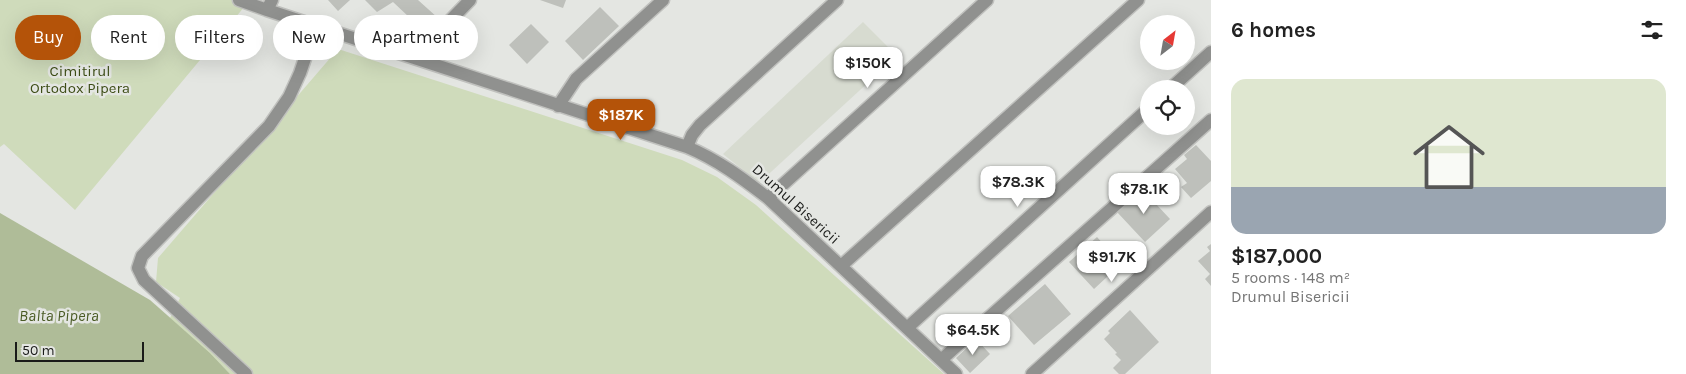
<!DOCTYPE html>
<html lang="en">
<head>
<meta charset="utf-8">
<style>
  :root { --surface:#fff; --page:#f6f6f6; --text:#222; --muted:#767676; --line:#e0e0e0; --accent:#b45309 }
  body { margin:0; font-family:Karla,sans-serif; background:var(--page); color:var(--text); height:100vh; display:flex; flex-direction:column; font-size:19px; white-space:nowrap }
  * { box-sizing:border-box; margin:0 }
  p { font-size:16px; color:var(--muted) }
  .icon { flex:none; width:28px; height:28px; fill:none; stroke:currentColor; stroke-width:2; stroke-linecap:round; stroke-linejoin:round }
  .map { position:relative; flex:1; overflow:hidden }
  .details { display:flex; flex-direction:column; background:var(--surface); width:475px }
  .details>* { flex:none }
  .hud { position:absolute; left:15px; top:15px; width:475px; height:45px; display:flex; gap:10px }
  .needle { width:32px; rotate:31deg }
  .fabs { position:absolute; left:1140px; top:15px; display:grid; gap:10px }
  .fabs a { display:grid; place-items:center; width:55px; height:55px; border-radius:50%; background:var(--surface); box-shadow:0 5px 20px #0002; font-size:25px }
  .scale { position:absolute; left:15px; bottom:12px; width:129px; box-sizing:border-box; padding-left:5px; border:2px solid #1a1b19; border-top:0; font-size:14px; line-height:18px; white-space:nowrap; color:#1a1b19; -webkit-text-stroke:4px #e4e6e2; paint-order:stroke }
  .price { position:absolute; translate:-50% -42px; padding:0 11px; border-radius:10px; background:#fff; color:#222; font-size:16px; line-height:32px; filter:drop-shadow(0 1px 2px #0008) }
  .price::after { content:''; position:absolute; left:50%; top:30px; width:15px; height:11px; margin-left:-8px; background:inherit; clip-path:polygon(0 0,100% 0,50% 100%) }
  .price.on { background:var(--accent); color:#fff }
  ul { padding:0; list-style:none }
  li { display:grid; align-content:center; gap:10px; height:265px; padding:0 20px }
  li+li { border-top:1px solid var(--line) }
  li span { display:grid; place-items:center; height:155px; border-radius:15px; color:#555 }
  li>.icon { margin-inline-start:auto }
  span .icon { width:90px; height:90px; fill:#fffc; stroke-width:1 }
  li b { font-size:21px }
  h2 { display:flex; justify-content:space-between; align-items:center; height:60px; padding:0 20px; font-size:21px }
  .pill { padding:0 18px; border-radius:22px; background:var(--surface); box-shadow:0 5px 20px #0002; font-size:18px; line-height:45px }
  .pill.on { background:var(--accent); color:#fff }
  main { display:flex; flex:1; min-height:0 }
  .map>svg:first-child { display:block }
  .built { fill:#d7dbd0 }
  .green { fill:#cfdbbb }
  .water { fill:#afbc98 }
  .building { fill:#bec0bb }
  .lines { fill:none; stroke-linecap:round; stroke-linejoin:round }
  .minor-casing { stroke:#c0c1be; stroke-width:15 }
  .minor { stroke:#90918f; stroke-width:12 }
  .labels { text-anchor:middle; stroke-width:5; stroke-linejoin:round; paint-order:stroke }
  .park-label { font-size:15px; fill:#3d4d16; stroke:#e4e6e2 }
  .street-label { font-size:15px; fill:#1a1b19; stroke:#e4e6e2 }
  .water-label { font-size:16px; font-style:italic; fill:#4b5c26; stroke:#e4e6e2 }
</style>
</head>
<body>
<main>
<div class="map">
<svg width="1211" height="374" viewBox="0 0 1211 374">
  <rect width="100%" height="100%" fill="#e4e6e2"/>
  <path class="built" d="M 863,22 L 897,56 L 759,183 L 723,154 Z"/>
  <path class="green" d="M 0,0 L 250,0 L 75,210 L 4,144 L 0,147 Z
    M 338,49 L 682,160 L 717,177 L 756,205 L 944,374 L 230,374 L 210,353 L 170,318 L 180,298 L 156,282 L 158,258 Z"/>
  <path class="water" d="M 0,213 L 150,300 L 210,353 L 230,374 L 0,374 Z"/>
  <path class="building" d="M 328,0 L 350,0 L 338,11 Z
    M 365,0 L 418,0 L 438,18 L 426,33 L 393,2 L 377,12 Z
    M 540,0 L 566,0 L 563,8 Z
    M 600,7 L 619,26 L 583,60 L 565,41 Z
    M 531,24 L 549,42 L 527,64 L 509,45 Z
    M 1196,145 L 1211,161 L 1211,181 L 1191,198 L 1181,187 L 1187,183 L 1175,169 L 1187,159 L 1184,155 Z
    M 1142,189 L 1170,219 L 1145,242 L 1117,212 Z
    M 1097,237 L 1121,264 L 1094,289 L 1069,262 Z
    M 1211,244 L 1211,286 L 1205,279 L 1210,274 L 1198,261 L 1210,251 L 1207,247 Z
    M 1045,284 L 1071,314 L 1034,345 L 1008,316 Z
    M 1130,310 L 1159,342 L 1125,374 L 1119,374 L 1113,368 L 1121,360 L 1115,354 L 1117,353 L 1104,339 L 1110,333 L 1108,331 Z
    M 976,339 L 990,354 L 970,373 L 956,358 Z"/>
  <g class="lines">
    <defs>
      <path id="minor" d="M 239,0 L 267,10
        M 272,0 L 267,10 L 687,147 C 718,160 742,178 768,198 L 956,374
        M 414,58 L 470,0
        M 1170,89 L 1211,52
        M 558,106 L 576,79 L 663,0
        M 687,147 L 692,135 L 700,125 L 837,0
        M 768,198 L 987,0
        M 841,266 L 1138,0
        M 907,328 L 1149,108
        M 941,360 L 1211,120
        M 246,374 L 144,280 L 138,268 L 142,256 L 269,126 L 289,97 L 300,73 L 316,26
        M 1032,374 L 1211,212"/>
    </defs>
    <use href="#minor" class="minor-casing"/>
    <use href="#minor" class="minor"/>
  </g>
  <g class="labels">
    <g class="park-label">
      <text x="80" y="76">Cimitirul<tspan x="80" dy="17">Ortodox Pipera</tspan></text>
    </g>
    <g class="street-label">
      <text transform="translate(796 204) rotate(42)" y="5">Drumul Bisericii</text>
    </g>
    <g class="water-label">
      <text x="59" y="321">Balta Pipera</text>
    </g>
  </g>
</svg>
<div class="fabs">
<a><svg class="needle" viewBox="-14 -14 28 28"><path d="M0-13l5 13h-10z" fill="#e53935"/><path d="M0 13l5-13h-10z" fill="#767676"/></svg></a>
<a><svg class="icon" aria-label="locate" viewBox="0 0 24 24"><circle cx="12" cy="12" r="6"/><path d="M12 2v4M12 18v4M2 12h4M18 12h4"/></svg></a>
</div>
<div class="scale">50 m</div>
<b class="price" style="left:868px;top:89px">$150K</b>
<b class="price on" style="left:621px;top:141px">$187K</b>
<b class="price" style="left:1018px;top:208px">$78.3K</b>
<b class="price" style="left:1144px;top:215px">$78.1K</b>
<b class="price" style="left:1112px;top:283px">$91.7K</b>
<b class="price" style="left:973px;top:356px">$64.5K</b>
<div class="hud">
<a class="pill on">Buy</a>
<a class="pill">Rent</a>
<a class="pill">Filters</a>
<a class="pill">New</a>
<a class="pill">Apartment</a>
</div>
</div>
<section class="details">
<h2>6 homes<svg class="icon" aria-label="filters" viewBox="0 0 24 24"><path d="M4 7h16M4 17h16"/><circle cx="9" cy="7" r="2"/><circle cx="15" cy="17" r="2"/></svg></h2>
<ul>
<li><span style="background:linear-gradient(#dfe7d0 70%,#9aa5b1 0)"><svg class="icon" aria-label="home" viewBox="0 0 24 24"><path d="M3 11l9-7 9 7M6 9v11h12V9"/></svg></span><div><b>$187,000</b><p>5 rooms · 148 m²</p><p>Drumul Bisericii</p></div></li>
</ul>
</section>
</main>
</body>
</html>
